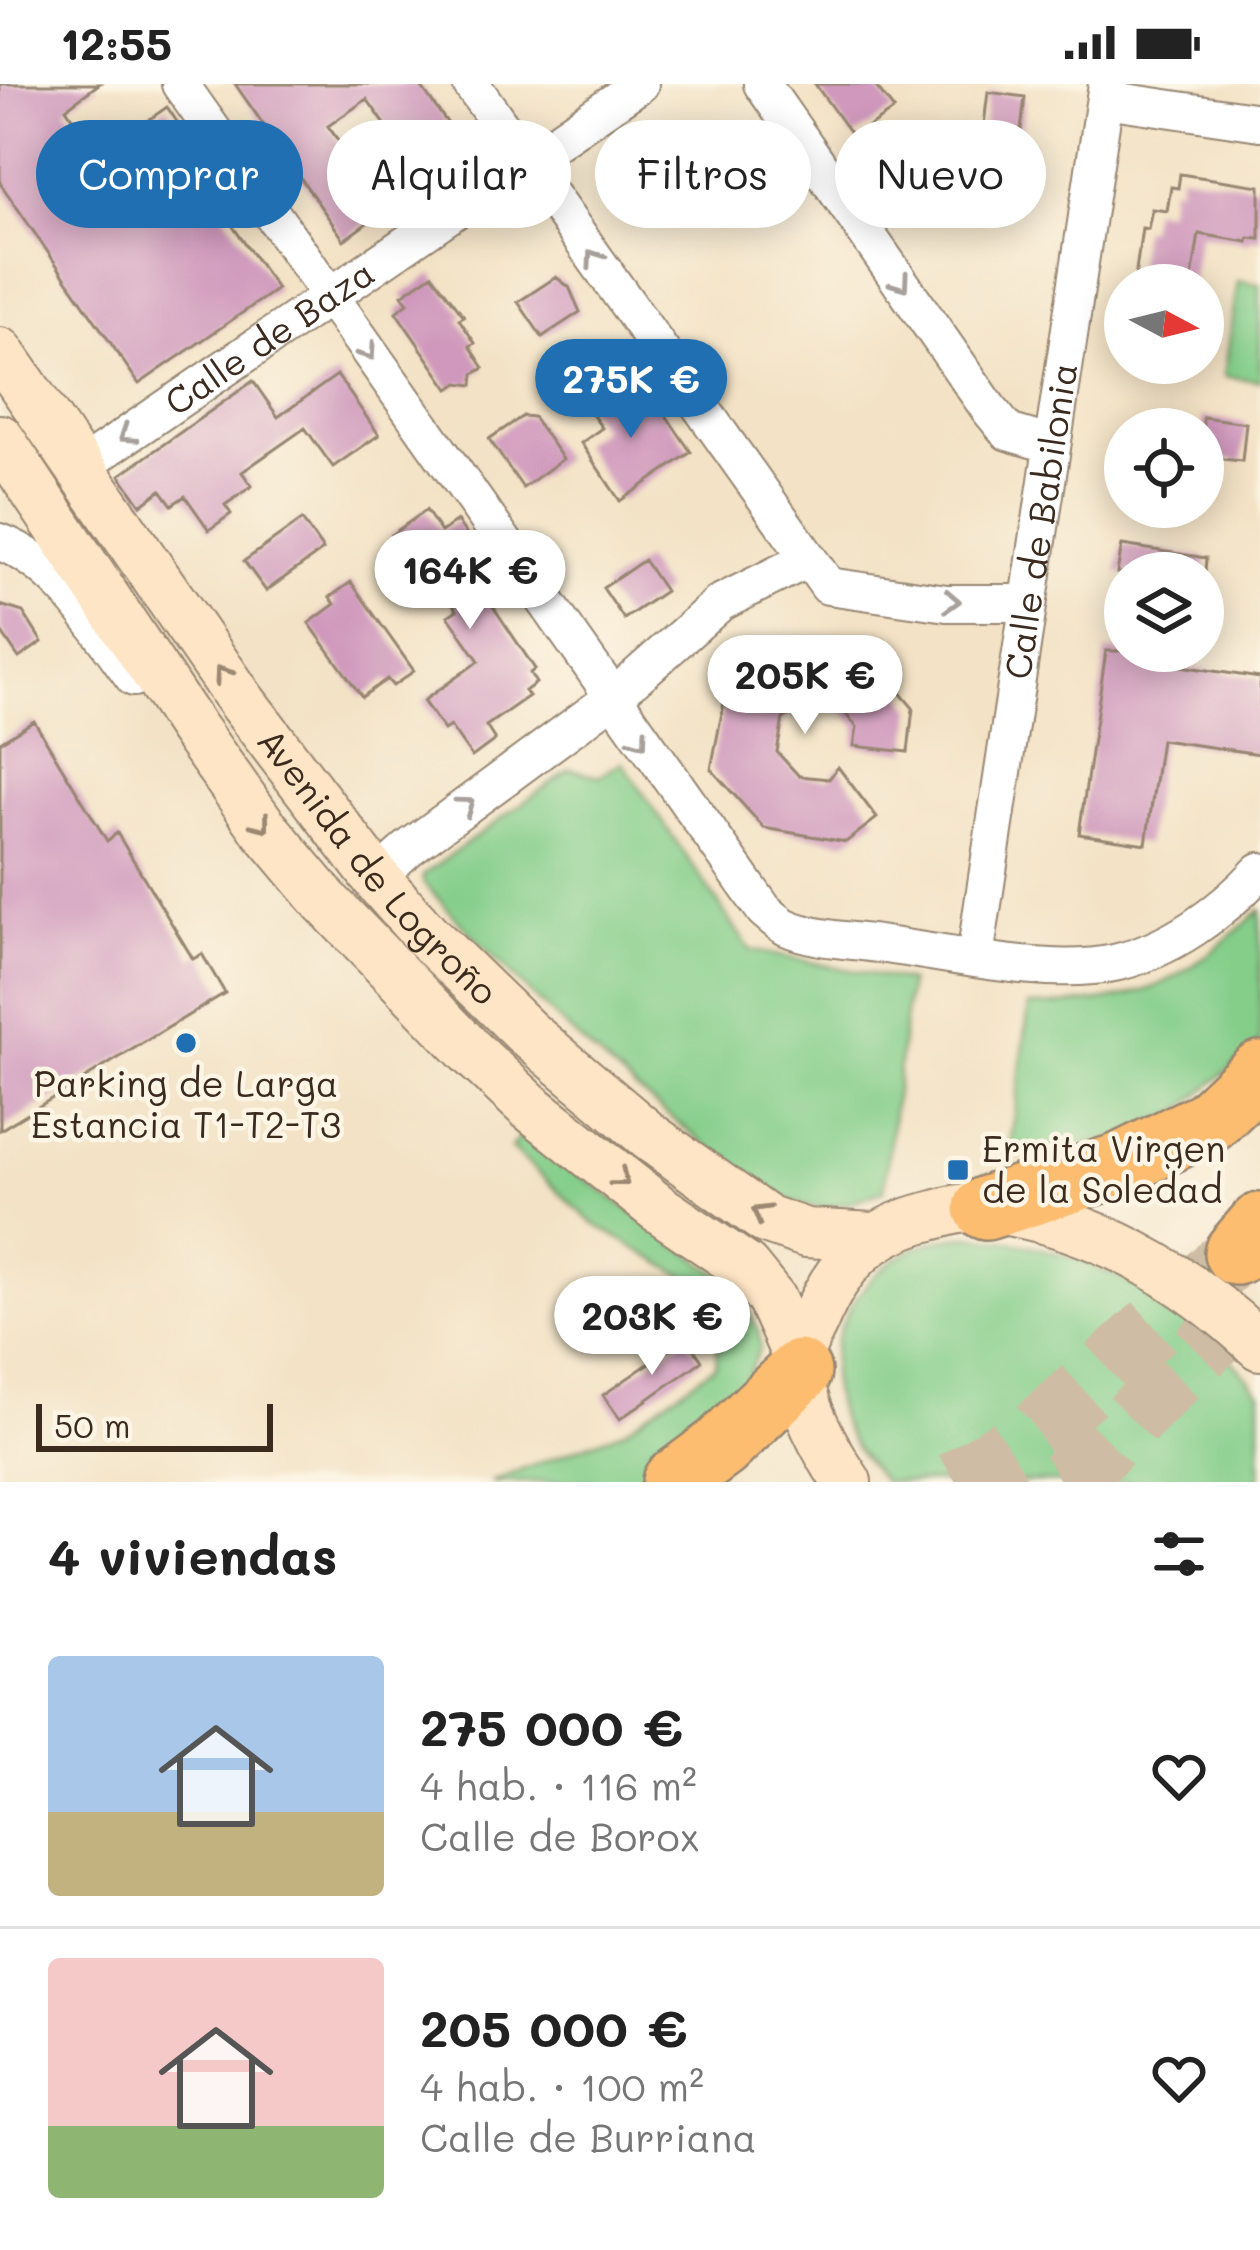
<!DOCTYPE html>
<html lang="es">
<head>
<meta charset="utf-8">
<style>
  :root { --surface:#fff; --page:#f2f2f2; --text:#222; --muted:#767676; --line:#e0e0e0; --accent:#1f6fb2 }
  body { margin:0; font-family:Mali,sans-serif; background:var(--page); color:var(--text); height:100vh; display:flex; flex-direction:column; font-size:45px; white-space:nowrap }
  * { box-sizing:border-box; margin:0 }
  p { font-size:39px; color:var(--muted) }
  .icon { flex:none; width:66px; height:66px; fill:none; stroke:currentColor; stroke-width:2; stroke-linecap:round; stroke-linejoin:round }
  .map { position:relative; height:1398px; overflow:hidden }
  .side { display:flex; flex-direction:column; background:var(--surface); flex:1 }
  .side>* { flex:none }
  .guide { position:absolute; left:36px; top:36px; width:1188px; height:108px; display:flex; gap:24px }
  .needle { width:78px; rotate:97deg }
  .controls { position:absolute; left:1104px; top:180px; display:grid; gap:24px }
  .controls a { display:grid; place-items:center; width:120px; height:120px; border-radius:50%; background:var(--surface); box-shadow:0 6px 30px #0003; font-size:60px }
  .scale { position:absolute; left:36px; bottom:30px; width:237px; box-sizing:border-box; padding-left:12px; border:6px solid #3b2a1e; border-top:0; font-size:33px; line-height:42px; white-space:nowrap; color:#3b2a1e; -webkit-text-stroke:9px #fcf5e5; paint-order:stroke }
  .price { position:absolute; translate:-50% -102px; padding:0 27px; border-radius:42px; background:#fff; color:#222; font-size:39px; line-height:78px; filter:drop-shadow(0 3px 6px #0008) }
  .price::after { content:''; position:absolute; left:50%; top:72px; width:36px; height:27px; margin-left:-18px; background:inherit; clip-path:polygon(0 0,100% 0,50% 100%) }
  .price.active { background:var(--accent); color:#fff }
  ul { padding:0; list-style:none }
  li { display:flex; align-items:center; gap:36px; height:300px; padding:0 48px }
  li+li { border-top:3px solid var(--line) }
  li span { display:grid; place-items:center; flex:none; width:336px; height:240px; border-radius:12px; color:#555 }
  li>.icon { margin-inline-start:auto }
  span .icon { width:144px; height:144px; fill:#fffc; stroke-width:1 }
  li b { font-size:51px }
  h2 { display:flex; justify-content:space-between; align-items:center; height:144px; padding:0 48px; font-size:51px }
  .tag { padding:0 42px; border-radius:54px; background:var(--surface); box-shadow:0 6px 30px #0003; font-size:42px; line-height:108px }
  .tag.active { background:var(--accent); color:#fff }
  .status { display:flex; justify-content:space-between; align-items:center; height:84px; padding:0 60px; background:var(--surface); direction:ltr }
  .status svg { height:33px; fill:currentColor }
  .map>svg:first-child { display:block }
  .green { fill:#84ce8a; stroke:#607c54; stroke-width:3 }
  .building { fill:#cf98bc; fill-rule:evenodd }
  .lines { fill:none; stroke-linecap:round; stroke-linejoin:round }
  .highway-tunnel { stroke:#cebda4; stroke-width:63; stroke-dasharray:63 32; stroke-linecap:butt }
  .street-casing { stroke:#978672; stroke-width:40 }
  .secondary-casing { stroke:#978672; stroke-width:52 }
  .highway-casing { stroke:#978672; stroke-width:68 }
  .street { stroke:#fff; stroke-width:36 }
  .secondary { stroke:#fee5c5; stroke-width:48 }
  .highway { stroke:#fcbd6f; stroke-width:63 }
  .oneway { stroke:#a79f9a }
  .oneway2 { stroke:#9c8872 }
  .poi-dot { fill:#1f6fb2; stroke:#fcf5e5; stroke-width:4.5 }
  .labels { text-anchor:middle; stroke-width:9; stroke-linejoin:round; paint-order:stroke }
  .street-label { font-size:36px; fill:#3b2a1e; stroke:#fcf5e5 }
  .poi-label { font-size:36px; fill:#3b2a1e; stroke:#fcf5e5 }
</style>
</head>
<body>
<div class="status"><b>12:55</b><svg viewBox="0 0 49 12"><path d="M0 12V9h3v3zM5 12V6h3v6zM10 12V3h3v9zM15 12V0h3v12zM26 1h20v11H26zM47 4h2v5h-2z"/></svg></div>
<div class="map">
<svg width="1260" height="1398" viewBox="0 0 1260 1398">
  <rect width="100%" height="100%" fill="#fcf5e5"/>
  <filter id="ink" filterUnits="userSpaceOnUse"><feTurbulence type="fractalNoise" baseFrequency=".00833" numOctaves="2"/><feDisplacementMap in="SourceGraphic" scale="24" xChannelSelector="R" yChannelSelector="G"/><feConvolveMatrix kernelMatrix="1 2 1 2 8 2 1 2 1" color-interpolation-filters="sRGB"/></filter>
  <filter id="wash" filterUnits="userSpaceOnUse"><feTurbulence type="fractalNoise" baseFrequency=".004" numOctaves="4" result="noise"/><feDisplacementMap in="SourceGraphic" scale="48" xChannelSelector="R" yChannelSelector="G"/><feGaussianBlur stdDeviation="2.7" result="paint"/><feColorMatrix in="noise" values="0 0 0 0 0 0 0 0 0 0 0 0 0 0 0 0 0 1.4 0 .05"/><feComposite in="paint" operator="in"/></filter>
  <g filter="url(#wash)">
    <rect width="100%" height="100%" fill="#f3e2c5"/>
    <path class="green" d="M 1238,197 L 1260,200 L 1260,297 L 1224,292 Z
      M 622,678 L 750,866 L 909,898 L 884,1106 C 860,1115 831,1128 805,1121 C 780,1116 754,1094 734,1080 C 619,1000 517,902 423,798 L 423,791 L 570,685 L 600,692 Z
      M 1260,826 L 1260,959 L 1180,1027 L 1117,1055 L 1009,1073 L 1029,922 C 1145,919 1175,904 1260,826 Z
      M 522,1049 L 735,1202 L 758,1245 L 760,1263 L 744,1300 L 673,1380 L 643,1398 L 491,1398 L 623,1347 L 716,1281 L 721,1214 L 593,1139 L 511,1064 Z
      M 969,1152 C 1084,1162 1189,1217 1260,1309 L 1260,1398 L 884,1398 C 870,1381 854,1365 845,1345 C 802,1255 873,1155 969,1152 Z"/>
    <g id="blocks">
      <path class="building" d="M 0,0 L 99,0 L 66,24 L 98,71 L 167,23 L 193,61 L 181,69 L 277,205 L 139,300 L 0,99 Z
        M 235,0 L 419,0 L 467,66 L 344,156 ZM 367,15 L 401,63 L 362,90 L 328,42 Z
        M 815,0 L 874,0 L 894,26 L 853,53 Z
        M 988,8 L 1025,13 L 1020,54 L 983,49 Z
        M 1180,90 L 1260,102 L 1260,155 L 1249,154 L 1248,158 L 1199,150 L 1191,201 L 1134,201 L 1142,144 L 1148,145 L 1152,125 L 1167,127 L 1171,103 L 1178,104 Z
        M 432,190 L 464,232 L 459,235 L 475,259 L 470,262 L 484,284 L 474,290 L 473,301 L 459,299 L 449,305 L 396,228 L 408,219 L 402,211 Z
        M 556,193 L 569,203 L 580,228 L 542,253 L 518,218 Z
        M 337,291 L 379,351 L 333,383 L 305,344 L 242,388 L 252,402 L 225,421 L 231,430 L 209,446 L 185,412 L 172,421 L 161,406 L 141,421 L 120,391 L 253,297 L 278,333 Z
        M 615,297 L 634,324 L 652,311 L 691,368 L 620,417 L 581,359 L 602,344 L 584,319 Z
        M 523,332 L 533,333 L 563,375 L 523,404 L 489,355 Z
        M 1203,333 L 1246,339 L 1242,377 L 1203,373 Z
        M 426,426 L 441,448 L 457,437 L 509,510 L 492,521 L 535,585 L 530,589 L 536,599 L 525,607 L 529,612 L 486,642 L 495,656 L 472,673 L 450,642 L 444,646 L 423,617 L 479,577 L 448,532 L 457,526 L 424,479 L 415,485 L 391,451 Z
        M 302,436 L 323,466 L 266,507 L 244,477 Z
        M 1122,461 L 1206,474 L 1205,489 L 1117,489 Z
        M 644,476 L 665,507 L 624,535 L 603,504 Z
        M 351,498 L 414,587 L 393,602 L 387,595 L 362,613 L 309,539 L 335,520 L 330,513 Z
        M 0,521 L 23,528 L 42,558 L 19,574 L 0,546 Z
        M 792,556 L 869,572 L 913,624 L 908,668 L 854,662 L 857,643 L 836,619 L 812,615 L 783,635 L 777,668 L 799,692 L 829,695 L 838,683 L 877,734 L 846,758 L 764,744 L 711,685 L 727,603 Z
        M 1106,567 L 1177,567 L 1174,581 L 1260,594 L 1260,670 L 1161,656 L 1146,760 L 1079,750 Z
        M 34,637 L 107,757 L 117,749 L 193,875 L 202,870 L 225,909 L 0,1046 L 0,658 Z
        M 686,1254 L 702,1277 L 620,1335 L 603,1311 Z"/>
    </g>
  </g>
  <g filter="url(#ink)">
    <use href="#blocks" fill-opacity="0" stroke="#978672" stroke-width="3"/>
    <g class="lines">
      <path class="highway-tunnel" d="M 956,1398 L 1038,1346 L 1236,1169
        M 1061,1398 L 1081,1386 L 1260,1208"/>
      <defs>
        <g id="street">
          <path d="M 180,0 L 764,826 C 771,832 778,839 786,843 C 815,856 854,856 885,861 C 952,870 1049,893 1114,879 C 1170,867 1222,828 1260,787"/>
          <path d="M 471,0 L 828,502 L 947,519 L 1027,519"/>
          <path d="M 762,0 L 989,325 L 1008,348 L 1052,361"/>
          <path d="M 1105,15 L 1260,38"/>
          <path id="s1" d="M 79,384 L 640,0"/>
          <path d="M 0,458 C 61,481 96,544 134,594"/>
          <path d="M 380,799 L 392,779 L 409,764 L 611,615 L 720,519 L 808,475"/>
          <path id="s2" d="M 975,873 L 1107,0"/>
        </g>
        <g id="secondary">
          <path id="s3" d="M 0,268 L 241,617 L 380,799 L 427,852 L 527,949 L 650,1053 L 765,1135 L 806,1149 L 873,1153"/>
          <path d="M 0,355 L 193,645 L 263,743 L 326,818 L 470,967 L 529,1022 L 658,1124 L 745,1183 L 771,1215 L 798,1275"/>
          <path d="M 847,1398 C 826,1367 799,1319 798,1280 C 798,1266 808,1250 814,1237 C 838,1180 869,1146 931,1132 C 949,1127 966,1122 985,1124 C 1089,1135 1186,1191 1260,1262"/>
        </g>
        <path id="highway" d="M 986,1124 L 1120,1081 L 1208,1038 L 1260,989
          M 1236,1169 L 1260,1141
          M 674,1398 L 721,1363 L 799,1288"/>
      </defs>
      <use href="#street" class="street-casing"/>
      <use href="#secondary" class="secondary-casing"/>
      <use href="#highway" class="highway-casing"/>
      <use href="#street" class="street"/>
      <use href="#secondary" class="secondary"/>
      <use href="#highway" class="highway"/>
    </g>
    <defs><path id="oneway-chevron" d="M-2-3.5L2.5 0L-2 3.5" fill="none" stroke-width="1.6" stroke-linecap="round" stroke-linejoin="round" transform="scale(3)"/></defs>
    <g class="oneway">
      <use href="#oneway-chevron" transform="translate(594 174) rotate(-125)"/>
      <use href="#oneway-chevron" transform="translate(901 199) rotate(55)"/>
      <use href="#oneway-chevron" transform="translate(368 268) rotate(55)"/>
      <use href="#oneway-chevron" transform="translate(127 351) rotate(146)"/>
      <use href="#oneway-chevron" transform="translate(952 517) rotate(3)"/>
      <use href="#oneway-chevron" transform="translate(640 656) rotate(54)"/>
      <use href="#oneway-chevron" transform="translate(466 721) rotate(-36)"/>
    </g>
    <g class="oneway2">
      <use href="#oneway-chevron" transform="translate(222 590) rotate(-125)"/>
      <use href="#oneway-chevron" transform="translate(262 740) rotate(52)"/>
      <use href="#oneway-chevron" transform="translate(621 1095) rotate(38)"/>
      <use href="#oneway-chevron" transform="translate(760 1129) rotate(-150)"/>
    </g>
  </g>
  <g class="poi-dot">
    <circle cx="186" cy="959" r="12"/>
    <rect x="946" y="1074" width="24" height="24" rx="6"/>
  </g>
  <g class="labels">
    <g class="street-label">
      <text dy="13" stroke="none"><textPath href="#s1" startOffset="231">Calle de Baza</textPath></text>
      <text dy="13" stroke="none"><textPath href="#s2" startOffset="441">Calle de Babilonia</textPath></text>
      <text dy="13" stroke="none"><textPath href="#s3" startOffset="639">Avenida de Logroño</textPath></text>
    </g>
    <g class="poi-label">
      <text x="186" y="1013">Parking de Larga<tspan x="186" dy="41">Estancia T1-T2-T3</tspan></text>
      <text x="982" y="1078" text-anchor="start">Ermita Virgen<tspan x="982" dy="41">de la Soledad</tspan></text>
    </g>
  </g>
</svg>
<div class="controls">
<a><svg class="needle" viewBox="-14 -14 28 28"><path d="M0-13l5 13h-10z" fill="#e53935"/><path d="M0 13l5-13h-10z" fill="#767676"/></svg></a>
<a><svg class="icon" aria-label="locate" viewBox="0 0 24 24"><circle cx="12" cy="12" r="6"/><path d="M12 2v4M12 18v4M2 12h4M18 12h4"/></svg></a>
<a><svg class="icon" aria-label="layers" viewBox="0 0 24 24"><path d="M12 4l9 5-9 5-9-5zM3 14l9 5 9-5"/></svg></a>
</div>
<div class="scale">50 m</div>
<b class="price active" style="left:631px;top:357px">275K €</b>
<b class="price" style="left:470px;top:548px">164K €</b>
<b class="price" style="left:805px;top:653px">205K €</b>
<b class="price" style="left:652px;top:1294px">203K €</b>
<div class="guide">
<a class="tag active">Comprar</a>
<a class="tag">Alquilar</a>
<a class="tag">Filtros</a>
<a class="tag">Nuevo</a>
</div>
</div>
<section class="side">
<h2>4 viviendas<svg class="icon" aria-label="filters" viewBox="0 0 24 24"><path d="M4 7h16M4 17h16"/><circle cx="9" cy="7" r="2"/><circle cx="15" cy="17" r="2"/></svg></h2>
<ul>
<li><span style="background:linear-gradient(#a9c7e8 65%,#c2b280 0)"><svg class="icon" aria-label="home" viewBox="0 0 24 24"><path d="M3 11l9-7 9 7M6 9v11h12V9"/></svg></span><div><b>275 000 €</b><p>4 hab. · 116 m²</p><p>Calle de Borox</p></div><svg class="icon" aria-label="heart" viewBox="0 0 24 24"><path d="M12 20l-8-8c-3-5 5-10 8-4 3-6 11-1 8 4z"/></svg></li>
<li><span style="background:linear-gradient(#f6c9c9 70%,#8fb573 0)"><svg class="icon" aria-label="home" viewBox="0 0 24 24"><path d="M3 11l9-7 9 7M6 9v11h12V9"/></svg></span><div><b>205 000 €</b><p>4 hab. · 100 m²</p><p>Calle de Burriana</p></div><svg class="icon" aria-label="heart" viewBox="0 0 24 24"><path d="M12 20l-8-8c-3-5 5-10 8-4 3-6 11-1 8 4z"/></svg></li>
</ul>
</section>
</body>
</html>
